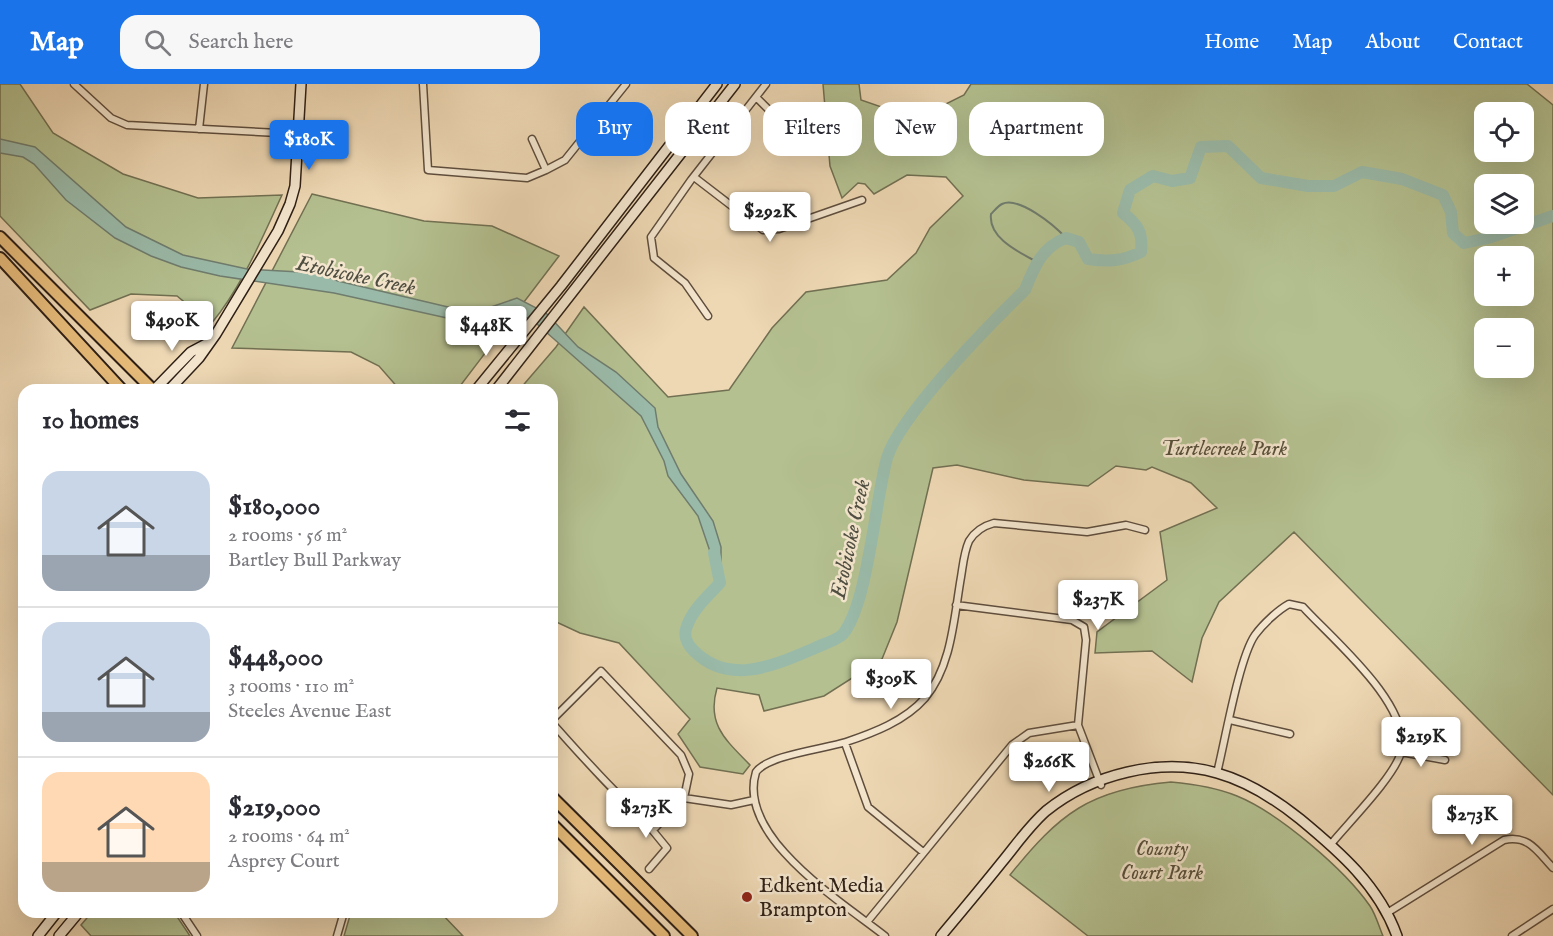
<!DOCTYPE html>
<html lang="en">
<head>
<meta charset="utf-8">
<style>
  :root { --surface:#fff; --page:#f7f7f7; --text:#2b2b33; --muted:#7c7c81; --line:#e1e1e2; --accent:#1a73e8 }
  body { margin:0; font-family:"IM FELL English",serif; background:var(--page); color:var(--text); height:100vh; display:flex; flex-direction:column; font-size:22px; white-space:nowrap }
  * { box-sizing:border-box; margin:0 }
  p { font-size:20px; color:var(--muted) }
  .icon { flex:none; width:33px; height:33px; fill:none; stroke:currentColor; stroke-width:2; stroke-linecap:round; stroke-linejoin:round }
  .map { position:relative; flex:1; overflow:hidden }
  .side { position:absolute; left:18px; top:300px; width:540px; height:534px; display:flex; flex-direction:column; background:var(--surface); border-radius:18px; box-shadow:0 6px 24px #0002 }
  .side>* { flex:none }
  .guide { position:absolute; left:576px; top:18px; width:570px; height:54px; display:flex; gap:12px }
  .controls { position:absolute; left:1474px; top:18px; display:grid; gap:12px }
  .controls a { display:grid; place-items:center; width:60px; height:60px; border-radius:12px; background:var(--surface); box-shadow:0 6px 24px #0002; font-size:30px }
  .price { position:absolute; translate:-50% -51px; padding:0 14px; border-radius:6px; background:#fff; color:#222; font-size:20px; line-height:39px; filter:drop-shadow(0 2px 3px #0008) }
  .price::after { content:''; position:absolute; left:50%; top:36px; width:18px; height:14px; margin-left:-9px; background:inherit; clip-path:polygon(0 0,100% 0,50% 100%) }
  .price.current { background:var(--accent); color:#fff }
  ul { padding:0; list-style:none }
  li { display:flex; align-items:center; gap:18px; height:150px; padding:0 24px }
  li+li { border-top:2px solid var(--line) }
  li span { display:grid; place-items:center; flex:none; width:168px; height:120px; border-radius:18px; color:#555 }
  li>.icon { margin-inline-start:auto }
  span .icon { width:72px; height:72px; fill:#fffc; stroke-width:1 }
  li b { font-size:26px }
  h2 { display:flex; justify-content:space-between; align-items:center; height:72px; padding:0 24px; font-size:26px }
  .pill { padding:0 21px; border-radius:18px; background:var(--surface); box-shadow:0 6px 24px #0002; font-size:21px; line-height:54px }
  .pill.current { background:var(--accent); color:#fff }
  header { display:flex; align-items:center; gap:36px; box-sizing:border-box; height:84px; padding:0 30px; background:var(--accent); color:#fff }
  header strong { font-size:28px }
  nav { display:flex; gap:33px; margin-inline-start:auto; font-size:21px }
  .search { width:420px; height:54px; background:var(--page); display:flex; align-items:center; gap:15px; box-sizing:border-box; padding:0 21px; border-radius:18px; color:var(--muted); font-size:22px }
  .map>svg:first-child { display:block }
  .green { fill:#b4c090; stroke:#717052; stroke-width:1.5; fill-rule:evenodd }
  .water { fill:#9abaa9; stroke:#6f7c6e; stroke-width:1.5 }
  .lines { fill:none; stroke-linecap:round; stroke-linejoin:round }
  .stream { stroke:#6f7c6e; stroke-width:2 }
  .river { stroke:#9abaa9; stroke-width:12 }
  .street-casing { stroke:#5e4d3d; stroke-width:9 }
  .secondary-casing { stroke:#2e1f15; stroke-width:12 }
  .primary-casing { stroke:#2e1f15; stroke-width:14 }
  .street { stroke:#f4e6ce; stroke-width:6 }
  .secondary { stroke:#f4e6ce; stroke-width:9 }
  .primary { stroke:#e7bc7a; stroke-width:10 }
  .poi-dot { fill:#8f2418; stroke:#f4e6ce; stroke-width:2 }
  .labels { text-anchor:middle; stroke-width:5; stroke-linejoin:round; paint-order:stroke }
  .park-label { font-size:21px; font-style:italic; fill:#564f3a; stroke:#f4e6ce }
  .poi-label { font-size:21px; fill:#2e1f15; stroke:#f4e6ce; text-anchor:start }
  .water-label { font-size:22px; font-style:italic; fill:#4e4e41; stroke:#f4e6ce }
</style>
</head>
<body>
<header>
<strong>Map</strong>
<div class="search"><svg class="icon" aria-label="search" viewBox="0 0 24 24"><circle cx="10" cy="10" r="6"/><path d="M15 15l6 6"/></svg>Search here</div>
<nav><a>Home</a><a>Map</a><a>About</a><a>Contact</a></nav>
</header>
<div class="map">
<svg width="1553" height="852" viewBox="0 0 1553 852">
  <rect width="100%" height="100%" fill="#eed8b4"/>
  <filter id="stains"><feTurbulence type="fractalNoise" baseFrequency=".00333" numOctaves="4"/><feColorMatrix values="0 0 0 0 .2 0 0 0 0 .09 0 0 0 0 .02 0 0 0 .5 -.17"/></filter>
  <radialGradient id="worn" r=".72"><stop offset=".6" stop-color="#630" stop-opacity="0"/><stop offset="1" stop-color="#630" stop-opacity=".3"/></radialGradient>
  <path class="green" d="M 0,0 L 20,0 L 53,49 L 123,90 L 198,114 L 282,111 C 262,154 242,203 211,240 L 177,212 L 131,210 L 90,226 L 0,132 Z
    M 823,0 L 859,0 L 861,16 L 916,35 L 964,11 L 971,0 L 1527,0 L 1553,21 L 1553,711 L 1294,448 L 1219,518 L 1202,554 L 1192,598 L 1152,567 L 1095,569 L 1097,548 L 1167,496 L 1160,448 L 1217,424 L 1191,399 L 1152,383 L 1146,386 L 1116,382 L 1088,402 L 1024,396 L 957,381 L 933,384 L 897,538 L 882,575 L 824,612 L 764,627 L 759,611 L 717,604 C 706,641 727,657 750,681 L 743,690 L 700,683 L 678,650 L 690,635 L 619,559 L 580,549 L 552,536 L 552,306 L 519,306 L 556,263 L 584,223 L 668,313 L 729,306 L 772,244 L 806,208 L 887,196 L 916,169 L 930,144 L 963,112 L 946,93 L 907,91 L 874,110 L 865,100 L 858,99 L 842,114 L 830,82 ZM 1485,28 L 1524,28 L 1524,68 L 1485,68 ZM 1485,100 L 1524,100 L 1524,140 L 1485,140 ZM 1485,172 L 1524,172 L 1524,212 L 1485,212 ZM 1485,244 L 1524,244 L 1524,284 L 1485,284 Z
    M 312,110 L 424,137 L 492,142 L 559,172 L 457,306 L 400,306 L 379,282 L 351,268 L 232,264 Z
    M 1171,698 C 1194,700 1215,703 1237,712 C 1279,729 1345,786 1370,822 C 1376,831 1379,843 1383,852 L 1088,852 L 1010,791 C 1059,730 1090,705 1171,698 Z
    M 92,828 L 174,828 L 190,852 L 91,852 L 81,841 Z
    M 351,828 L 440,828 L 463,852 L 344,852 Z"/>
  <path class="water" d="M 0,55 L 35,63 L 126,143 L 183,171 L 247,185 L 318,189 L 338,197 L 448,223 L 491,223 L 517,214 L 546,229 L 578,263 L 616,288 L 655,324 L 658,343 L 681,390 L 713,437 L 721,463 L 721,486 L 716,485 L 698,432 L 668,392 L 664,377 L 641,332 L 537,240 L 516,227 L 492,236 L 465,238 L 334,209 L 220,192 L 181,183 L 151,172 L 115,154 L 66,116 L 34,80 L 23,73 L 0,69 Z"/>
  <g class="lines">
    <path class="stream" d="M 1037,178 C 1019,168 988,154 991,130 C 994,127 998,122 1002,120 C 1019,112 1054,141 1066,154"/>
    <path class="river" d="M 714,469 L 720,499 C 708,512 693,525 687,542 C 683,551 687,560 693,566 C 729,603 775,581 815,564 C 823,560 838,556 843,550 C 868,519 875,417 887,374 C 900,331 990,240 1025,206 C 1034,183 1042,163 1066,154 L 1079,158 L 1088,175 C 1108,178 1123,177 1141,168 C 1143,148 1138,141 1123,129 L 1130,106 L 1153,92 L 1172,97 L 1190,94 L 1201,63 L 1228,62 L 1261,94 L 1308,102 L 1334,102 L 1362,88 L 1402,95 L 1443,111 L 1451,128 L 1453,149 L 1464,159 L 1488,154 L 1553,132"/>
    <defs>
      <path id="street" d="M 74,0 L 111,34 L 127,41 L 298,50
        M 423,0 L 428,86 L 527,94 L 546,86 L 565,76 L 626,0
        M 756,13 L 774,31 L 779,41
        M 199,45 L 204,0
        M 532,55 L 546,86
        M 694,93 L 763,146 L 779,145 L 862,116
        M 708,232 L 685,199 L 654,174 L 651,153 L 691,96 L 766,0
        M 956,521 L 1072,536 L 1084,543 L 1086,556 L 1078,641 L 1101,701
        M 552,636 L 601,587 L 681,671 L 689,690 L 684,714 C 671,726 655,733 637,726 C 624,721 566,654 552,639
        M 1230,636 L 1290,650
        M 845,659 L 868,723 L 923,768
        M 1401,668 L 1445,676
        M 1217,689 C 1225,657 1239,574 1255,551 C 1263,540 1278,526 1289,520 L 1303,523 C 1332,555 1412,621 1401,668 C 1395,692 1348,739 1331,760
        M 684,714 L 731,721 L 754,716
        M 635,725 L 667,764 L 649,785
        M 654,745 L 673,725
        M 181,828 L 197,852
        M 1387,829 L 1504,756 C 1529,751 1537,767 1553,784
        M 867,838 L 1012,661 L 1029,649 L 1078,641
        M 337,852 L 344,828
        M 885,852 C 842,818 736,753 756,688 C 768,671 824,665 846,658 C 873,649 905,637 925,614 C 952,582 954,533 961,493 C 963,481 964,468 969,457 C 975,447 983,442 994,439 L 1087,448 L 1126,441 L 1145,446
        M 1512,852 L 1553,825"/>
      <path id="secondary" d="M 154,306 L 191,268 L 208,259
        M 169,306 L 199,274 L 216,250 L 278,147 L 290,120 L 295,102 L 301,0
        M 476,306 L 561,202 L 717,0
        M 496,306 L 735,0
        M 38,852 L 57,828
        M 59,852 L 79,828
        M 941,852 C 961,828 982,803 1002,778 C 1016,761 1029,742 1046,727 C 1092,690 1160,673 1217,689 C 1249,698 1275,715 1300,735 C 1340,768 1379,802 1397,852"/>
      <path id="primary" d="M 0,153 L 153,306
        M 0,174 L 122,306
        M 552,713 L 692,852
        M 552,740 L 664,852"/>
    </defs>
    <use href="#street" class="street-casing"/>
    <use href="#secondary" class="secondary-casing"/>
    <use href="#primary" class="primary-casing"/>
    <use href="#street" class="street"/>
    <use href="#secondary" class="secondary"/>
    <use href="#primary" class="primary"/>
  </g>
  <circle class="poi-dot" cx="747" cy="813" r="6"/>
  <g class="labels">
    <g class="park-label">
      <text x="1224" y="371">Turtlecreek Park</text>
      <text x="1162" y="771">County<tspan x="1162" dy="24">Court Park</tspan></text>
    </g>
    <g class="poi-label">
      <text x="759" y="808">Edkent Media<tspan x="759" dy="24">Brampton</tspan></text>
    </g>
    <g class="water-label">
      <text transform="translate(356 190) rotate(12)" y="8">Etobicoke Creek</text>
      <text transform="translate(849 455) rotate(-78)" y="8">Etobicoke Creek</text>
    </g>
  </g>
  <rect width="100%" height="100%" filter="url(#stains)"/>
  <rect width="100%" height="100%" fill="url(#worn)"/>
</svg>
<div class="controls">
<a><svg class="icon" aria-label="locate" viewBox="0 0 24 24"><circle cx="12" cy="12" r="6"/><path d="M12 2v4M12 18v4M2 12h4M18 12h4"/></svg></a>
<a><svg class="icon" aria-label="layers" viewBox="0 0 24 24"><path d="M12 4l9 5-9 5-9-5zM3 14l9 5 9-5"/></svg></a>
<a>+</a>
<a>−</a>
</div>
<b class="price current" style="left:309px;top:87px">$180K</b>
<b class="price" style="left:770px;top:159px">$292K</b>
<b class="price" style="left:172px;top:268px">$490K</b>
<b class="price" style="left:486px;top:273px">$448K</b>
<b class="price" style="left:1098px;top:547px">$237K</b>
<b class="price" style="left:891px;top:626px">$309K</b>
<b class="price" style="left:1421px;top:684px">$219K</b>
<b class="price" style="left:1049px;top:709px">$266K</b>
<b class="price" style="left:646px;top:755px">$273K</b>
<b class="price" style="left:1472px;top:762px">$273K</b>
<div class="guide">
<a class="pill current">Buy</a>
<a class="pill">Rent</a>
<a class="pill">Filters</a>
<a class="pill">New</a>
<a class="pill">Apartment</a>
</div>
<section class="side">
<h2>10 homes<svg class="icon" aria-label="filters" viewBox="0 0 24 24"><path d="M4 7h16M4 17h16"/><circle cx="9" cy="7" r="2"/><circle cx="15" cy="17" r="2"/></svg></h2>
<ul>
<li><span style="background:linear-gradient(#c9d6e8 70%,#9aa5b1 0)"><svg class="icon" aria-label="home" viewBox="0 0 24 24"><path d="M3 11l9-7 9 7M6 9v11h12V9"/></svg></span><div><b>$180,000</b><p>2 rooms · 56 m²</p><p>Bartley Bull Parkway</p></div></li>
<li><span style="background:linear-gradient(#c9d6e8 75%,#9aa5b1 0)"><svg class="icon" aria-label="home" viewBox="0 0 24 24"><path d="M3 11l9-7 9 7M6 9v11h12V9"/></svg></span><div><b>$448,000</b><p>3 rooms · 110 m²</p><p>Steeles Avenue East</p></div></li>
<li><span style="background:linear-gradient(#ffd9b3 75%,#b9a48a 0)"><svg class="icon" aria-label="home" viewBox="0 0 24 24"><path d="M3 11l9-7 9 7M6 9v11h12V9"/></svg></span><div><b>$219,000</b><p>2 rooms · 64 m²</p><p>Asprey Court</p></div></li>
</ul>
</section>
</div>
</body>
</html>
